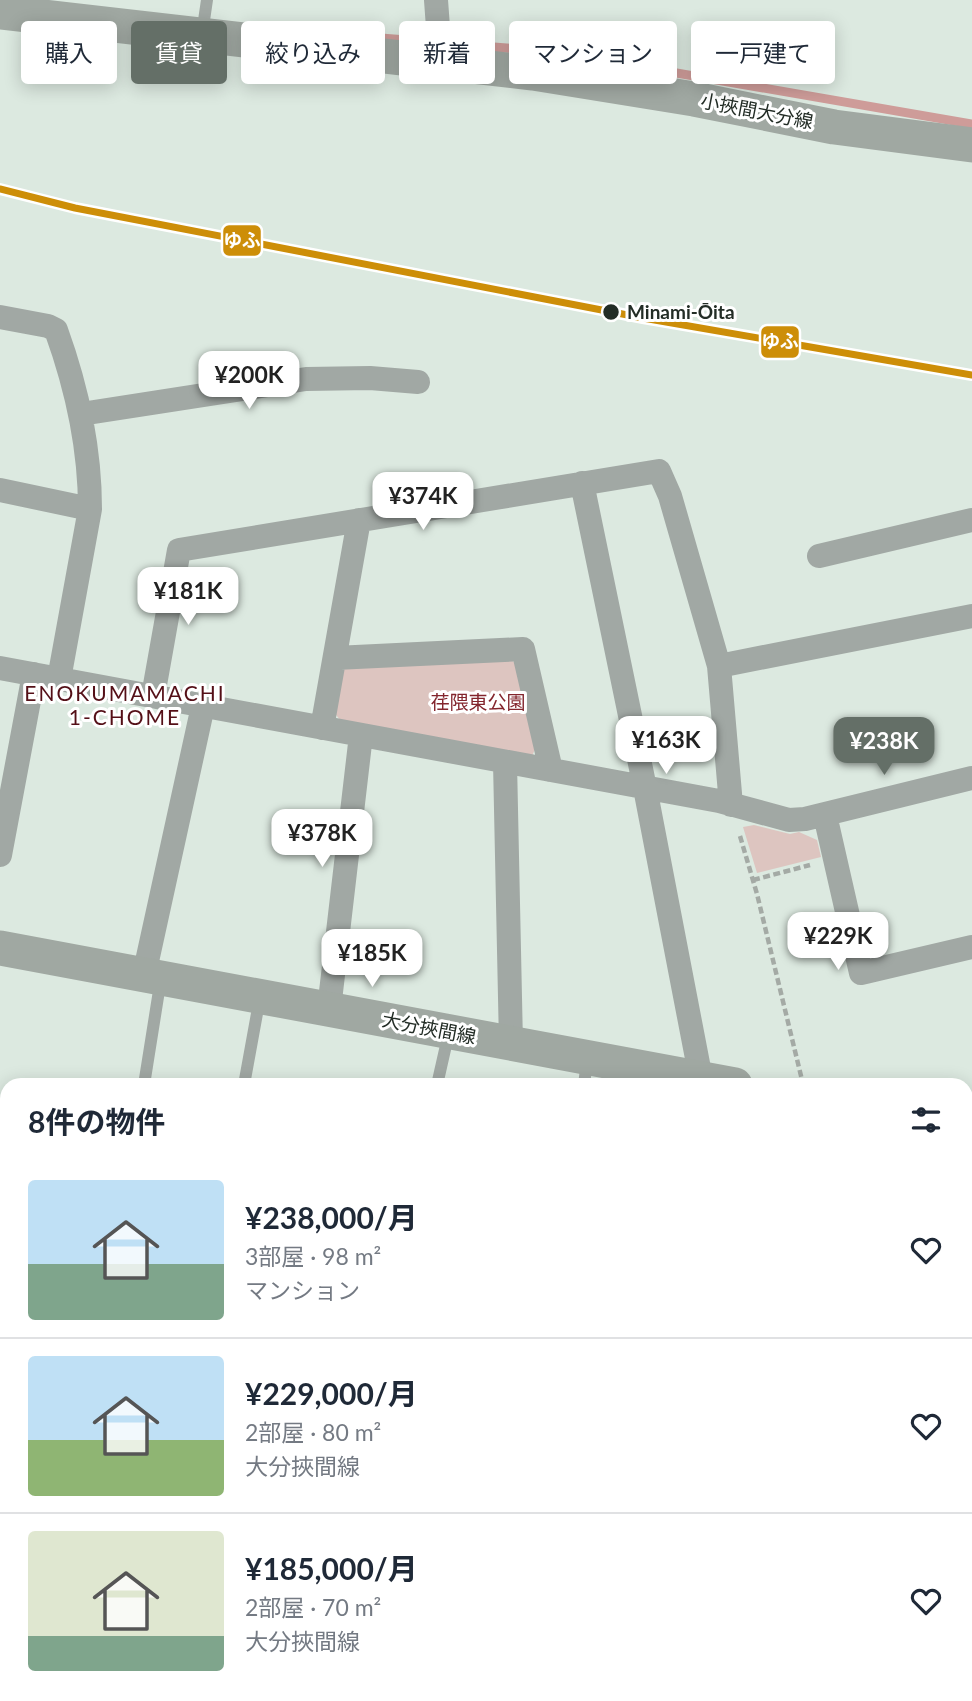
<!DOCTYPE html>
<html lang="ja">
<head>
<meta charset="utf-8">
<style>
  :root { --surface:#fff; --page:#f6f6f7; --text:#1f2937; --muted:#747a83; --line:#e0e1e3; --accent:#646f67 }
  body { margin:0; font-family:Lato,"Noto Sans JP",sans-serif; background:var(--page); color:var(--text); height:100vh; display:flex; flex-direction:column; font-size:26px; white-space:nowrap }
  * { box-sizing:border-box; margin:0 }
  p { font-size:23px; color:var(--muted) }
  .icon { flex:none; width:38px; height:38px; fill:none; stroke:currentColor; stroke-width:2; stroke-linecap:round; stroke-linejoin:round }
  .map { position:relative; flex:1; overflow:hidden }
  .drawer { position:absolute; left:0px; top:1078px; width:973px; height:623px; display:flex; flex-direction:column; background:var(--surface); border-radius:21px 21px 0 0; box-shadow:0 4px 18px #0003 }
  .drawer>* { flex:none }
  .hud { position:absolute; left:21px; top:21px; width:931px; height:63px; display:flex; gap:14px }
  .price { position:absolute; translate:-50% -60px; padding:0 16px; border-radius:14px; background:#fff; color:#222; font-size:23px; line-height:46px; filter:drop-shadow(0 2px 4px #0008) }
  .price::after { content:''; position:absolute; left:50%; top:42px; width:21px; height:16px; margin-left:-10px; background:inherit; clip-path:polygon(0 0,100% 0,50% 100%) }
  .price.current { background:var(--accent); color:#fff }
  ul { padding:0; list-style:none }
  li { display:flex; align-items:center; gap:21px; height:175px; padding:0 28px }
  li+li { border-top:2px solid var(--line) }
  li span { display:grid; place-items:center; flex:none; width:196px; height:140px; border-radius:7px; color:#555 }
  li>.icon { margin-inline-start:auto }
  span .icon { width:84px; height:84px; fill:#fffc; stroke-width:1 }
  li b { font-size:30px }
  h2 { display:flex; justify-content:space-between; align-items:center; height:84px; padding:0 28px; font-size:30px }
  .chip { padding:0 24px; border-radius:7px; background:var(--surface); box-shadow:0 4px 18px #0003; font-size:24px; line-height:63px }
  .chip.current { background:var(--accent); color:#fff }
  .map>svg:first-child { display:block }
  .green { fill:#ddc5c0 }
  .lines { fill:none; stroke-linecap:round; stroke-linejoin:round }
  .stream { stroke:#ce9c99; stroke-width:9 }
  .path { stroke:#a4aaa5; stroke-width:4.5; stroke-dasharray:7 3.5; stroke-linecap:butt }
  .lane { stroke:#a1a8a4; stroke-width:12 }
  .street { stroke:#a1a8a4; stroke-width:24 }
  .secondary { stroke:#a0a8a2; stroke-width:35 }
  .rail-1-casing { stroke:#fff; stroke-width:12 }
  .rail-1 { stroke:#cd8e08; stroke-width:7 }
  .stop-dot { fill:#232d26; stroke:#fff; stroke-width:2.5 }
  .labels { text-anchor:middle; stroke-width:6; stroke-linejoin:round; paint-order:stroke }
  .street-label { font-size:19px; fill:#232d26; stroke:#fff }
  .stop-label { font-size:19px; font-weight:bold; fill:#232d26; stroke:#fff; text-anchor:start }
  .park-label { font-size:19px; fill:#83252d; stroke:#fff }
  .neighbourhood-label { font-size:21px; letter-spacing:2px; fill:#540f17; stroke:#fff }
  .line-badge { stroke:#fff; stroke-width:2.5 }
  .badge-label { font-size:19px; text-anchor:middle; font-weight:bold; fill:#fff }
</style>
</head>
<body>
<div class="map">
<svg width="972" height="1701" viewBox="0 0 972 1701">
  <rect width="100%" height="100%" fill="#dce9e0"/>
  <path class="green" d="M 506,656 L 515,663 L 536,747 L 532,756 L 340,720 L 333,711 L 341,671 L 355,664 Z
    M 754,825 L 790,834 L 799,832 L 817,840 L 821,857 L 757,873 L 743,827 Z
    M 966,1307 L 972,1307 L 972,1419 L 966,1421 Z"/>
  <g class="lines">
    <path class="stream" d="M 356,36 L 555,52 L 972,124"/>
    <path class="path" d="M 740,836 L 757,894 L 802,1080
      M 753,880 L 810,865"/>
    <path class="lane" d="M 202,34 L 207,0
      M 144,1085 L 161,978
      M 244,1085 L 260,997
      M 437,1085 L 449,1032
      M 584,1085 L 587,1061
      M 250,1694 L 251,1701
      M 605,1694 L 610,1701
      M 0,1696 L 7,1694"/>
    <path class="street" d="M 436,0 L 439,41 L 437,61
      M 0,317 L 48,326 L 56,330 C 77,388 90,447 90,509 L 59,679
      M 81,414 L 306,379 L 370,378 L 418,382
      M 582,483 L 645,788 L 701,1079
      M 0,490 L 90,509
      M 819,556 L 972,520
      M 335,658 L 523,649 L 551,770
      M 719,666 L 972,616
      M 0,668 L 719,801 L 789,820 L 805,819 L 972,778
      M 153,696 L 179,550 L 659,471 L 670,496 L 719,666 L 731,805
      M 322,728 L 359,520
      M 505,762 L 511,1044
      M 825,815 L 861,973 L 972,947
      M 0,855 L 34,674
      M 144,975 L 203,706
      M 329,1009 L 361,735
      M 966,1299 L 972,1298
      M 0,1320 L 7,1354
      M 966,1428 L 972,1426
      M 966,1589 L 972,1588
      M 147,1694 L 148,1701
      M 955,1694 L 957,1701"/>
    <path class="secondary" d="M 0,12 L 533,73 L 694,99 L 834,127 L 972,145
      M 0,948 L 735,1085
      M 966,1128 L 972,1129"/>
    <defs>
      <path id="rail-1" d="M 0,189 L 75,208 L 643,318 L 972,375"/>
    </defs>
    <use href="#rail-1" class="rail-1-casing"/>
    <use href="#rail-1" class="rail-1"/>
  </g>
  <circle class="stop-dot" cx="611" cy="312" r="9"/>
  <g class="labels">
    <g class="street-label">
      <text transform="translate(757 111) rotate(11)" y="7">小挾間大分線</text>
      <text transform="translate(429 1028) rotate(11)" y="7">大分挾間線</text>
    </g>
    <g class="stop-label">
      <text x="627" y="319">Minami-Ōita</text>
    </g>
    <g class="park-label">
      <text x="478" y="709">荏隈東公園</text>
    </g>
    <g class="neighbourhood-label">
      <text x="125" y="701">ENOKUMAMACHI<tspan x="125" dy="24">1-CHOME</tspan></text>
    </g>
  </g>
  <g class="line-badge">
    <rect x="222" y="224" width="40" height="33" rx="7" fill="#cd8e08"/>
    <rect x="760" y="325" width="40" height="34" rx="7" fill="#cd8e08"/>
  </g>
  <g class="badge-label">
    <text x="242" y="247">ゆふ</text>
    <text x="780" y="348">ゆふ</text>
  </g>
</svg>
<b class="price" style="left:249px;top:411px">¥200K</b>
<b class="price" style="left:423px;top:532px">¥374K</b>
<b class="price" style="left:188px;top:627px">¥181K</b>
<b class="price" style="left:666px;top:776px">¥163K</b>
<b class="price current" style="left:884px;top:777px">¥238K</b>
<b class="price" style="left:322px;top:869px">¥378K</b>
<b class="price" style="left:838px;top:972px">¥229K</b>
<b class="price" style="left:372px;top:989px">¥185K</b>
<div class="hud">
<a class="chip">購入</a>
<a class="chip current">賃貸</a>
<a class="chip">絞り込み</a>
<a class="chip">新着</a>
<a class="chip">マンション</a>
<a class="chip">一戸建て</a>
</div>
<section class="drawer">
<h2>8件の物件<svg class="icon" aria-label="filters" viewBox="0 0 24 24"><path d="M4 7h16M4 17h16"/><circle cx="9" cy="7" r="2"/><circle cx="15" cy="17" r="2"/></svg></h2>
<ul>
<li><span style="background:linear-gradient(#bfe0f5 60%,#7fa58c 0)"><svg class="icon" aria-label="home" viewBox="0 0 24 24"><path d="M3 11l9-7 9 7M6 9v11h12V9"/></svg></span><div><b>¥238,000/月</b><p>3部屋 · 98 m²</p><p>マンション</p></div><svg class="icon" aria-label="heart" viewBox="0 0 24 24"><path d="M12 20l-8-8c-3-5 5-10 8-4 3-6 11-1 8 4z"/></svg></li>
<li><span style="background:linear-gradient(#bfe0f5 60%,#8fb573 0)"><svg class="icon" aria-label="home" viewBox="0 0 24 24"><path d="M3 11l9-7 9 7M6 9v11h12V9"/></svg></span><div><b>¥229,000/月</b><p>2部屋 · 80 m²</p><p>大分挾間線</p></div><svg class="icon" aria-label="heart" viewBox="0 0 24 24"><path d="M12 20l-8-8c-3-5 5-10 8-4 3-6 11-1 8 4z"/></svg></li>
<li><span style="background:linear-gradient(#dfe7d0 75%,#7fa58c 0)"><svg class="icon" aria-label="home" viewBox="0 0 24 24"><path d="M3 11l9-7 9 7M6 9v11h12V9"/></svg></span><div><b>¥185,000/月</b><p>2部屋 · 70 m²</p><p>大分挾間線</p></div><svg class="icon" aria-label="heart" viewBox="0 0 24 24"><path d="M12 20l-8-8c-3-5 5-10 8-4 3-6 11-1 8 4z"/></svg></li>
</ul>
</section>
</div>
</body>
</html>
